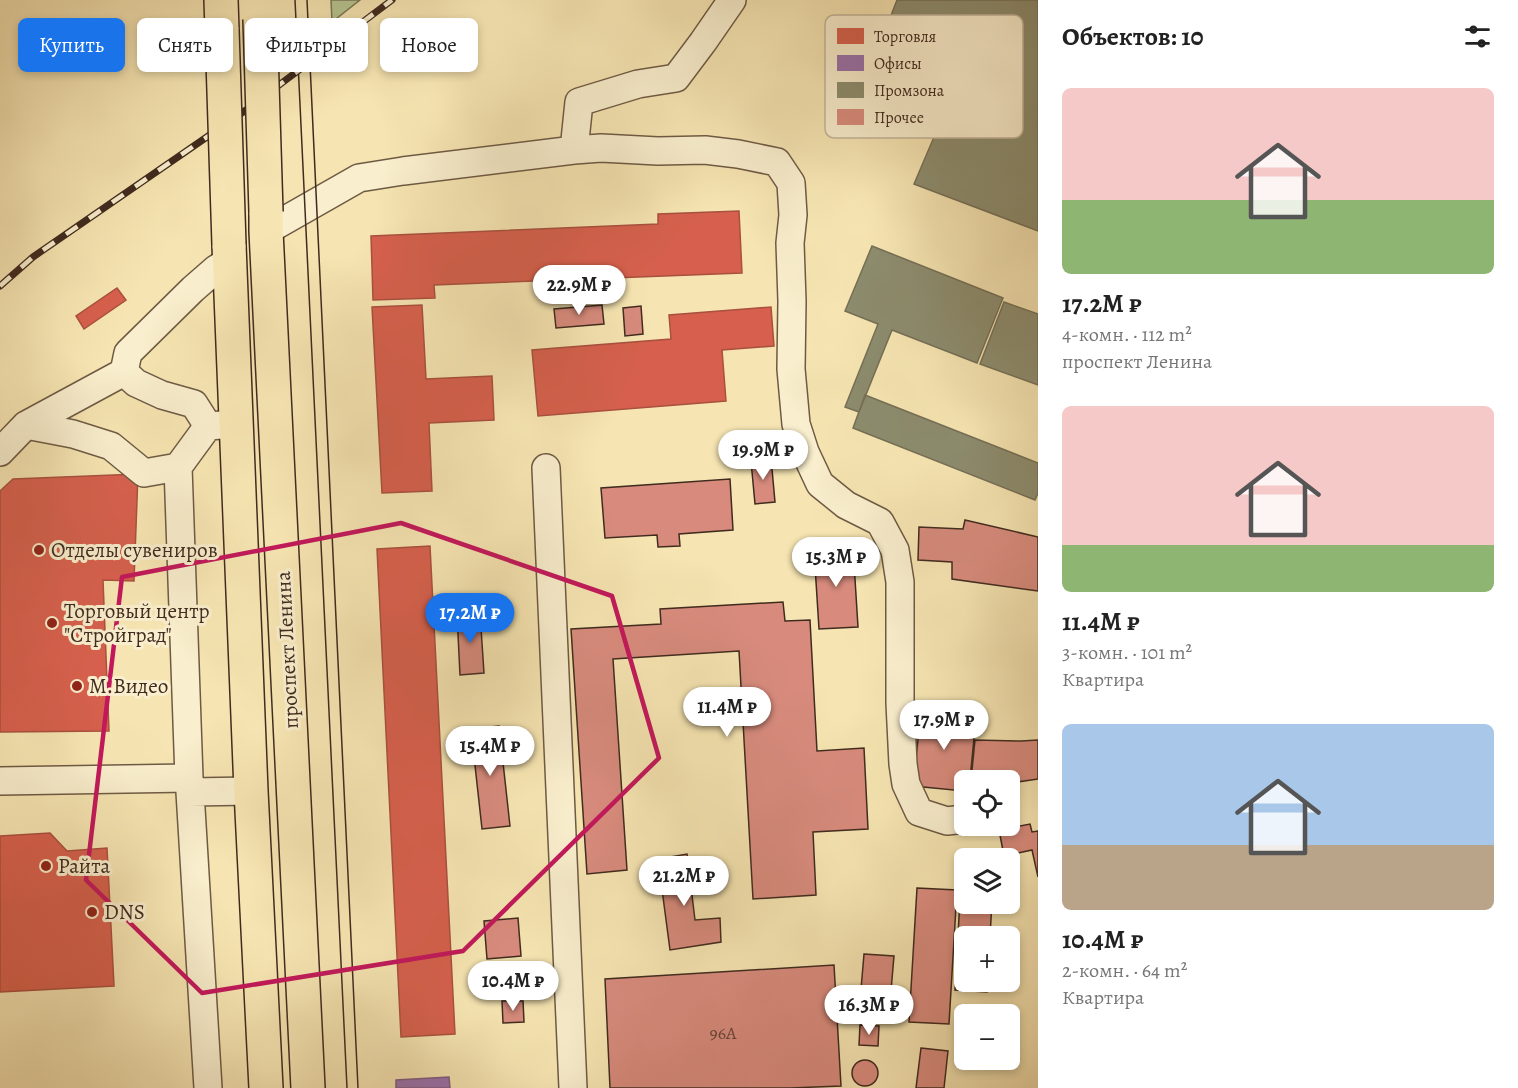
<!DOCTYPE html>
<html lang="ru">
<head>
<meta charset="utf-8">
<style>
  :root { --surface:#fff; --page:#f2f2f2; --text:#222; --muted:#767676; --accent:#1a73e8 }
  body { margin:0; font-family:Alegreya,serif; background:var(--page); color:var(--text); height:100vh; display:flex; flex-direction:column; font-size:22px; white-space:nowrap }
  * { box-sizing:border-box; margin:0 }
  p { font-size:20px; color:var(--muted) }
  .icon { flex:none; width:33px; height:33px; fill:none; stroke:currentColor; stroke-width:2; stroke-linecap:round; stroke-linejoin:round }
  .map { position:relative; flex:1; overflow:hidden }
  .drawer { display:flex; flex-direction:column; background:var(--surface); width:480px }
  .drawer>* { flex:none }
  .guide { position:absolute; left:18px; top:18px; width:570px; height:54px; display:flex; gap:12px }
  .tools { position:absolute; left:954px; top:770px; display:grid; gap:12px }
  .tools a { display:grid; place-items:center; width:66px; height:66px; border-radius:9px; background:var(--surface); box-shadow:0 3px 9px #0003; font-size:30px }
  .price { position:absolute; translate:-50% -51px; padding:0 14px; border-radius:21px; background:#fff; color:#222; font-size:20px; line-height:39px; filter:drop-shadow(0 2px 3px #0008) }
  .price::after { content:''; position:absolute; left:50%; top:36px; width:18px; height:14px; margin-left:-9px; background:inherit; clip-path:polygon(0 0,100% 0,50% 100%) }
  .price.on { background:var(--accent); color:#fff }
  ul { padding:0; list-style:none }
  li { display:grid; align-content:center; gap:12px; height:318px; padding:0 24px }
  li span { display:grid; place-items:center; height:186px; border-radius:9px; color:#555 }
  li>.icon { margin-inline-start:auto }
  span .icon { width:108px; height:108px; fill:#fffc; stroke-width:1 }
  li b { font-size:26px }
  h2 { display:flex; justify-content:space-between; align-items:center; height:72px; padding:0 24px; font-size:26px }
  .pill { padding:0 21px; border-radius:9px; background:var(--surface); box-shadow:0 3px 9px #0003; font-size:21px; line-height:54px }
  .pill.on { background:var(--accent); color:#fff }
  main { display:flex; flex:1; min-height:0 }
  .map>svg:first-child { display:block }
  .green { fill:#b6c691; stroke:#7b7858; stroke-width:1.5 }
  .shops { fill:#d6604d; stroke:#a9503f; stroke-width:1.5 }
  .offices { fill:#9970ab; stroke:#7e5b81; stroke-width:1.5 }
  .industry { fill:#8c8c6e; stroke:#756f56; stroke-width:1.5 }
  .building { fill:#d88b7d; stroke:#402b1f; stroke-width:1.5 }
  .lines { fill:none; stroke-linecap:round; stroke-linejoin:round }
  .minor-casing { stroke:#6e5a44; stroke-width:30 }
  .major-casing { stroke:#402b1f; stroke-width:36 }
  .minor { stroke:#f9eecd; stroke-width:27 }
  .major { stroke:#f6e5b2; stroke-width:33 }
  .tram { stroke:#402b1f; stroke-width:1.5 }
  .rail-casing { stroke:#402b1f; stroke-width:7 }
  .rail { stroke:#f9eecd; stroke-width:4.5; stroke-dasharray:14; stroke-linecap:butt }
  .major-bridge-casing { stroke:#402b1f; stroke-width:36; stroke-linecap:butt }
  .major-bridge { stroke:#f6e5b2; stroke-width:33 }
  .marked { fill:none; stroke:#c2185b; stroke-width:4.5; stroke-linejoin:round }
  .poi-dot { fill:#8f2418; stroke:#f9eecd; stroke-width:2 }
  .labels { text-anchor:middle; stroke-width:6; stroke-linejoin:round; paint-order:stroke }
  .number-label { font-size:18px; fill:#664336 }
  .poi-label { font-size:21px; fill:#402b1f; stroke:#f9eecd; text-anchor:start }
  .street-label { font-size:21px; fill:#402b1f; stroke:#f9eecd }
  .key { fill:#f9eecd; stroke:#c2b499; stroke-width:1.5 }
  .key-label { font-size:16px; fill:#402b1f }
</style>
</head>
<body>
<main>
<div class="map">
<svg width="1038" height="1088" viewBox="0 0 1038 1088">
  <rect width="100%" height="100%" fill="#f6e5b2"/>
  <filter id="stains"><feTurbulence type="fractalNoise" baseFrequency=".00333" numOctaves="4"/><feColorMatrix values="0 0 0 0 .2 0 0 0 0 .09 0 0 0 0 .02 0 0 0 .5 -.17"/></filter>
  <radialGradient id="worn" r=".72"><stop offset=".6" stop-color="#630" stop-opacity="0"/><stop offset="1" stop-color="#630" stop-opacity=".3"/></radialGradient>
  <path class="green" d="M 331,0 L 360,0 L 332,22 Z"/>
  <path class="shops" d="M 739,211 L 742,273 L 434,285 L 435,298 L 373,300 L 371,236 L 658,224 L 658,214 Z
    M 117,288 L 126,300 L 84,329 L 76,316 Z
    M 422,305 L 426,379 L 492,376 L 494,420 L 429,423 L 432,491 L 382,493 L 372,307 Z
    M 771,307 L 774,346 L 722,350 L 726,401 L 538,416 L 532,350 L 671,339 L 669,315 Z
    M 138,474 L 134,581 L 103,580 L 109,731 L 0,732 L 0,491 L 13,479 Z
    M 430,546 L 455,1034 L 401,1037 L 377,549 Z
    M 50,833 L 67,851 L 107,848 L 114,986 L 0,992 L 0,836 Z"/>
  <path class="offices" d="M 449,1077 L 450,1088 L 396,1088 L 396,1080 Z"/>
  <path class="industry" d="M 897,0 L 1038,0 L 1038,231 L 914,184 L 954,90 L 874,59 Z
    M 872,246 L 1003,298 L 977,363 L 892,330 L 859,412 L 845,407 L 878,324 L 845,311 Z
    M 1004,302 L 1038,314 L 1038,385 L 980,364 Z
    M 865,395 L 1038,463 L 1038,493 L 1035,500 L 853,428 Z"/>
  <path class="building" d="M 602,305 L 604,324 L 556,328 L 554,309 Z
    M 641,306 L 643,334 L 625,336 L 623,308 Z
    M 771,458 L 775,502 L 755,504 L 751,461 Z
    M 730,479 L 733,530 L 679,534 L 680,546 L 658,547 L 657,535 L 605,538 L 601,488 Z
    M 965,520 L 1038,537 L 1038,591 L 952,579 L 952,562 L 918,560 L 919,527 L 963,529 Z
    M 853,547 L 858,627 L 819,629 L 814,550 Z
    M 783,602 L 785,621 L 810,620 L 817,751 L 864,748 L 868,829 L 813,832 L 816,895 L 753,899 L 739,651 L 613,659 L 627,870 L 587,874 L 571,629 L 661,624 L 660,609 Z
    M 480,613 L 484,673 L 460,675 L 457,614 Z
    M 921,712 L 976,717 L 970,780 L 964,780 L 964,791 L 913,786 Z
    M 499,726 L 510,826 L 482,829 L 471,729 Z
    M 975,740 L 1021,741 L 1038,740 L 1038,779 L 1018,782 L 1018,794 L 1010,794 L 1010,780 L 971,780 Z
    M 1030,824 L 1032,832 L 1038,831 L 1038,877 L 1032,850 L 1004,856 L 999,830 Z
    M 687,854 L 695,920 L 720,918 L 721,942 L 670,950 L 658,859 Z
    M 962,862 L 964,862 L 964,903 L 992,903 L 990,936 L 964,936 L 964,981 L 988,981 L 987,992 L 955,990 Z
    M 917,888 L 957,890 L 949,1024 L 909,1022 Z
    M 518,918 L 521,956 L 487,959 L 484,921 Z
    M 864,954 L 894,956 L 891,991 L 861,989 Z
    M 834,965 L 841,1086 L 790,1088 L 610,1088 L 605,979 Z
    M 502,1001 L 523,1001 L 524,1022 L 503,1023 Z
    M 860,1025 L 879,1026 L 878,1046 L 859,1045 Z
    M 921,1048 L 948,1051 L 944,1088 L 916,1088 Z
    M852 1073a13 13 0 1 1 26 0a13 13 0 1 1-26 0Z"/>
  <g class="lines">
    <defs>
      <path id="minor" d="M 574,150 L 579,102 L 638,84 L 676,78 L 703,42 L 732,0
        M 266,231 L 359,178 L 403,171 L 574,150 L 601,148 L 658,151 L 705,150 L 738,154 L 777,162 L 791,183 L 793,215 L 790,243 L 792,301 L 791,369 L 796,424 L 805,452 L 820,484 L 846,505 L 880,522 L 895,550 L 900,582 L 900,703 L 903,764 L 906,784 L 919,812 L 947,821 L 964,819
        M 236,424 L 208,426 L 178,467 L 189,778 L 190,792 L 251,791
        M 26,425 L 73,434 L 111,446 L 144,473 L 178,467
        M 208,426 L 194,404 L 162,395 L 136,383 L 124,372 L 128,353 L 193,289 L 216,269 L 229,261
        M 0,452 L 26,425 L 124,372
        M 546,468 L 573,1088
        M 0,781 L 189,778
        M 190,792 L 208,1088"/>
      <path id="major" d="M 221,0 L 222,30
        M 266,212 L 266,231 L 308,1088
        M 229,245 L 251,791 L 266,1088"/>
    </defs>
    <use href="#minor" class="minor-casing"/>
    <use href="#major" class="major-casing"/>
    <use href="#minor" class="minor"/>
    <use href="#major" class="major"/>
    <path class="tram" d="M 295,0 L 347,1088
      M 307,0 L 358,1088"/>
    <defs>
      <path id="rail" d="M 0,286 L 33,257 L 246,110 L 392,0"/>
    </defs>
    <use href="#rail" class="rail-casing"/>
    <use href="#rail" class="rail"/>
    <defs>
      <path id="major-bridge" d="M 260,19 L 266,212
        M 222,30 L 229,245"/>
    </defs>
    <use href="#major-bridge" class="major-bridge-casing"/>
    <use href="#major-bridge" class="major-bridge"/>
  </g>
  <path class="marked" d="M 401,523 L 612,596 L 659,758 L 463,951 L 202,993 L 86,880 L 122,577 Z"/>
  <g class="poi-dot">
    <circle cx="39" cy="550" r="6"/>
    <circle cx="52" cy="623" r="6"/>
    <circle cx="77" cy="686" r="6"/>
    <circle cx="46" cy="866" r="6"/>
    <circle cx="92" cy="912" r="6"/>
  </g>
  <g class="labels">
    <g class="number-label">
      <text x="723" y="1039">96А</text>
    </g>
    <g class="poi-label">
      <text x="51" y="557">Отделы сувениров</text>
      <text x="64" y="618">Торговый центр<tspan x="64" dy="24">"Стройград"</tspan></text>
      <text x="89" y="693">М.Видео</text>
      <text x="58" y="873">Райта</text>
      <text x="104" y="919">DNS</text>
    </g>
    <g class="street-label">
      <text transform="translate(287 650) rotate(-93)" y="7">проспект Ленина</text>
    </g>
  </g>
  <rect x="825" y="15" width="198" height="123" rx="9" class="key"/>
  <rect x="837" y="28" width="27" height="16" fill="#d6604d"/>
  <rect x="837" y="55" width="27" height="16" fill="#9970ab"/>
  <rect x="837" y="82" width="27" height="16" fill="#8c8c6e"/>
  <rect x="837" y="109" width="27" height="16" fill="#d88b7d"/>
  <g class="key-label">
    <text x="874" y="42">Торговля</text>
    <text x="874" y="69">Офисы</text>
    <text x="874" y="96">Промзона</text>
    <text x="874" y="123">Прочее</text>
  </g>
  <rect width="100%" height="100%" filter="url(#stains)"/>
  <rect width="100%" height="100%" fill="url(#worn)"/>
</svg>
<div class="tools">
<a><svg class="icon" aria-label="locate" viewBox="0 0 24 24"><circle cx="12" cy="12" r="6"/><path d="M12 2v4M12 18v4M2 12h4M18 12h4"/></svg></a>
<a><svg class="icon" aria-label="layers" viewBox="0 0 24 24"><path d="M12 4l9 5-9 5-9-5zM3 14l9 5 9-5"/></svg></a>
<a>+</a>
<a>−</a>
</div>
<b class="price" style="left:579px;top:316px">22.9M ₽</b>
<b class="price" style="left:763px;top:481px">19.9M ₽</b>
<b class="price" style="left:836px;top:588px">15.3M ₽</b>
<b class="price on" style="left:470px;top:644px">17.2M ₽</b>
<b class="price" style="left:727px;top:738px">11.4M ₽</b>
<b class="price" style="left:944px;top:751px">17.9M ₽</b>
<b class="price" style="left:490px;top:777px">15.4M ₽</b>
<b class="price" style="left:684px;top:907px">21.2M ₽</b>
<b class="price" style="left:513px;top:1012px">10.4M ₽</b>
<b class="price" style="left:869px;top:1036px">16.3M ₽</b>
<div class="guide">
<a class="pill on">Купить</a>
<a class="pill">Снять</a>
<a class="pill">Фильтры</a>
<a class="pill">Новое</a>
</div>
</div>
<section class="drawer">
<h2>Объектов: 10<svg class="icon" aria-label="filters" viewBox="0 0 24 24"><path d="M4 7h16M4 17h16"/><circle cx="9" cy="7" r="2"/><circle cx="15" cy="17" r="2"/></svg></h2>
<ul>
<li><span style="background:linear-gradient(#f6c9c9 60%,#8fb573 0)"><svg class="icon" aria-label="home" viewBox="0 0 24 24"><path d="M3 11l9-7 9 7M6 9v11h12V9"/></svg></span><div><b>17.2M ₽</b><p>4-комн. · 112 m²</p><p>проспект Ленина</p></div></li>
<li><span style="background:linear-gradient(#f6c9c9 75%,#8fb573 0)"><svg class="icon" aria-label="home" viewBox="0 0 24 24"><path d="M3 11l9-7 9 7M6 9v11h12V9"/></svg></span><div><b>11.4M ₽</b><p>3-комн. · 101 m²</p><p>Квартира</p></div></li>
<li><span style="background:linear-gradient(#a9c7e8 65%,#b9a48a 0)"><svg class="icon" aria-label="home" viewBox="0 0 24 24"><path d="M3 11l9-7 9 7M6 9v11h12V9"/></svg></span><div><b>10.4M ₽</b><p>2-комн. · 64 m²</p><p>Квартира</p></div></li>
</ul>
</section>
</main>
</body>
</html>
